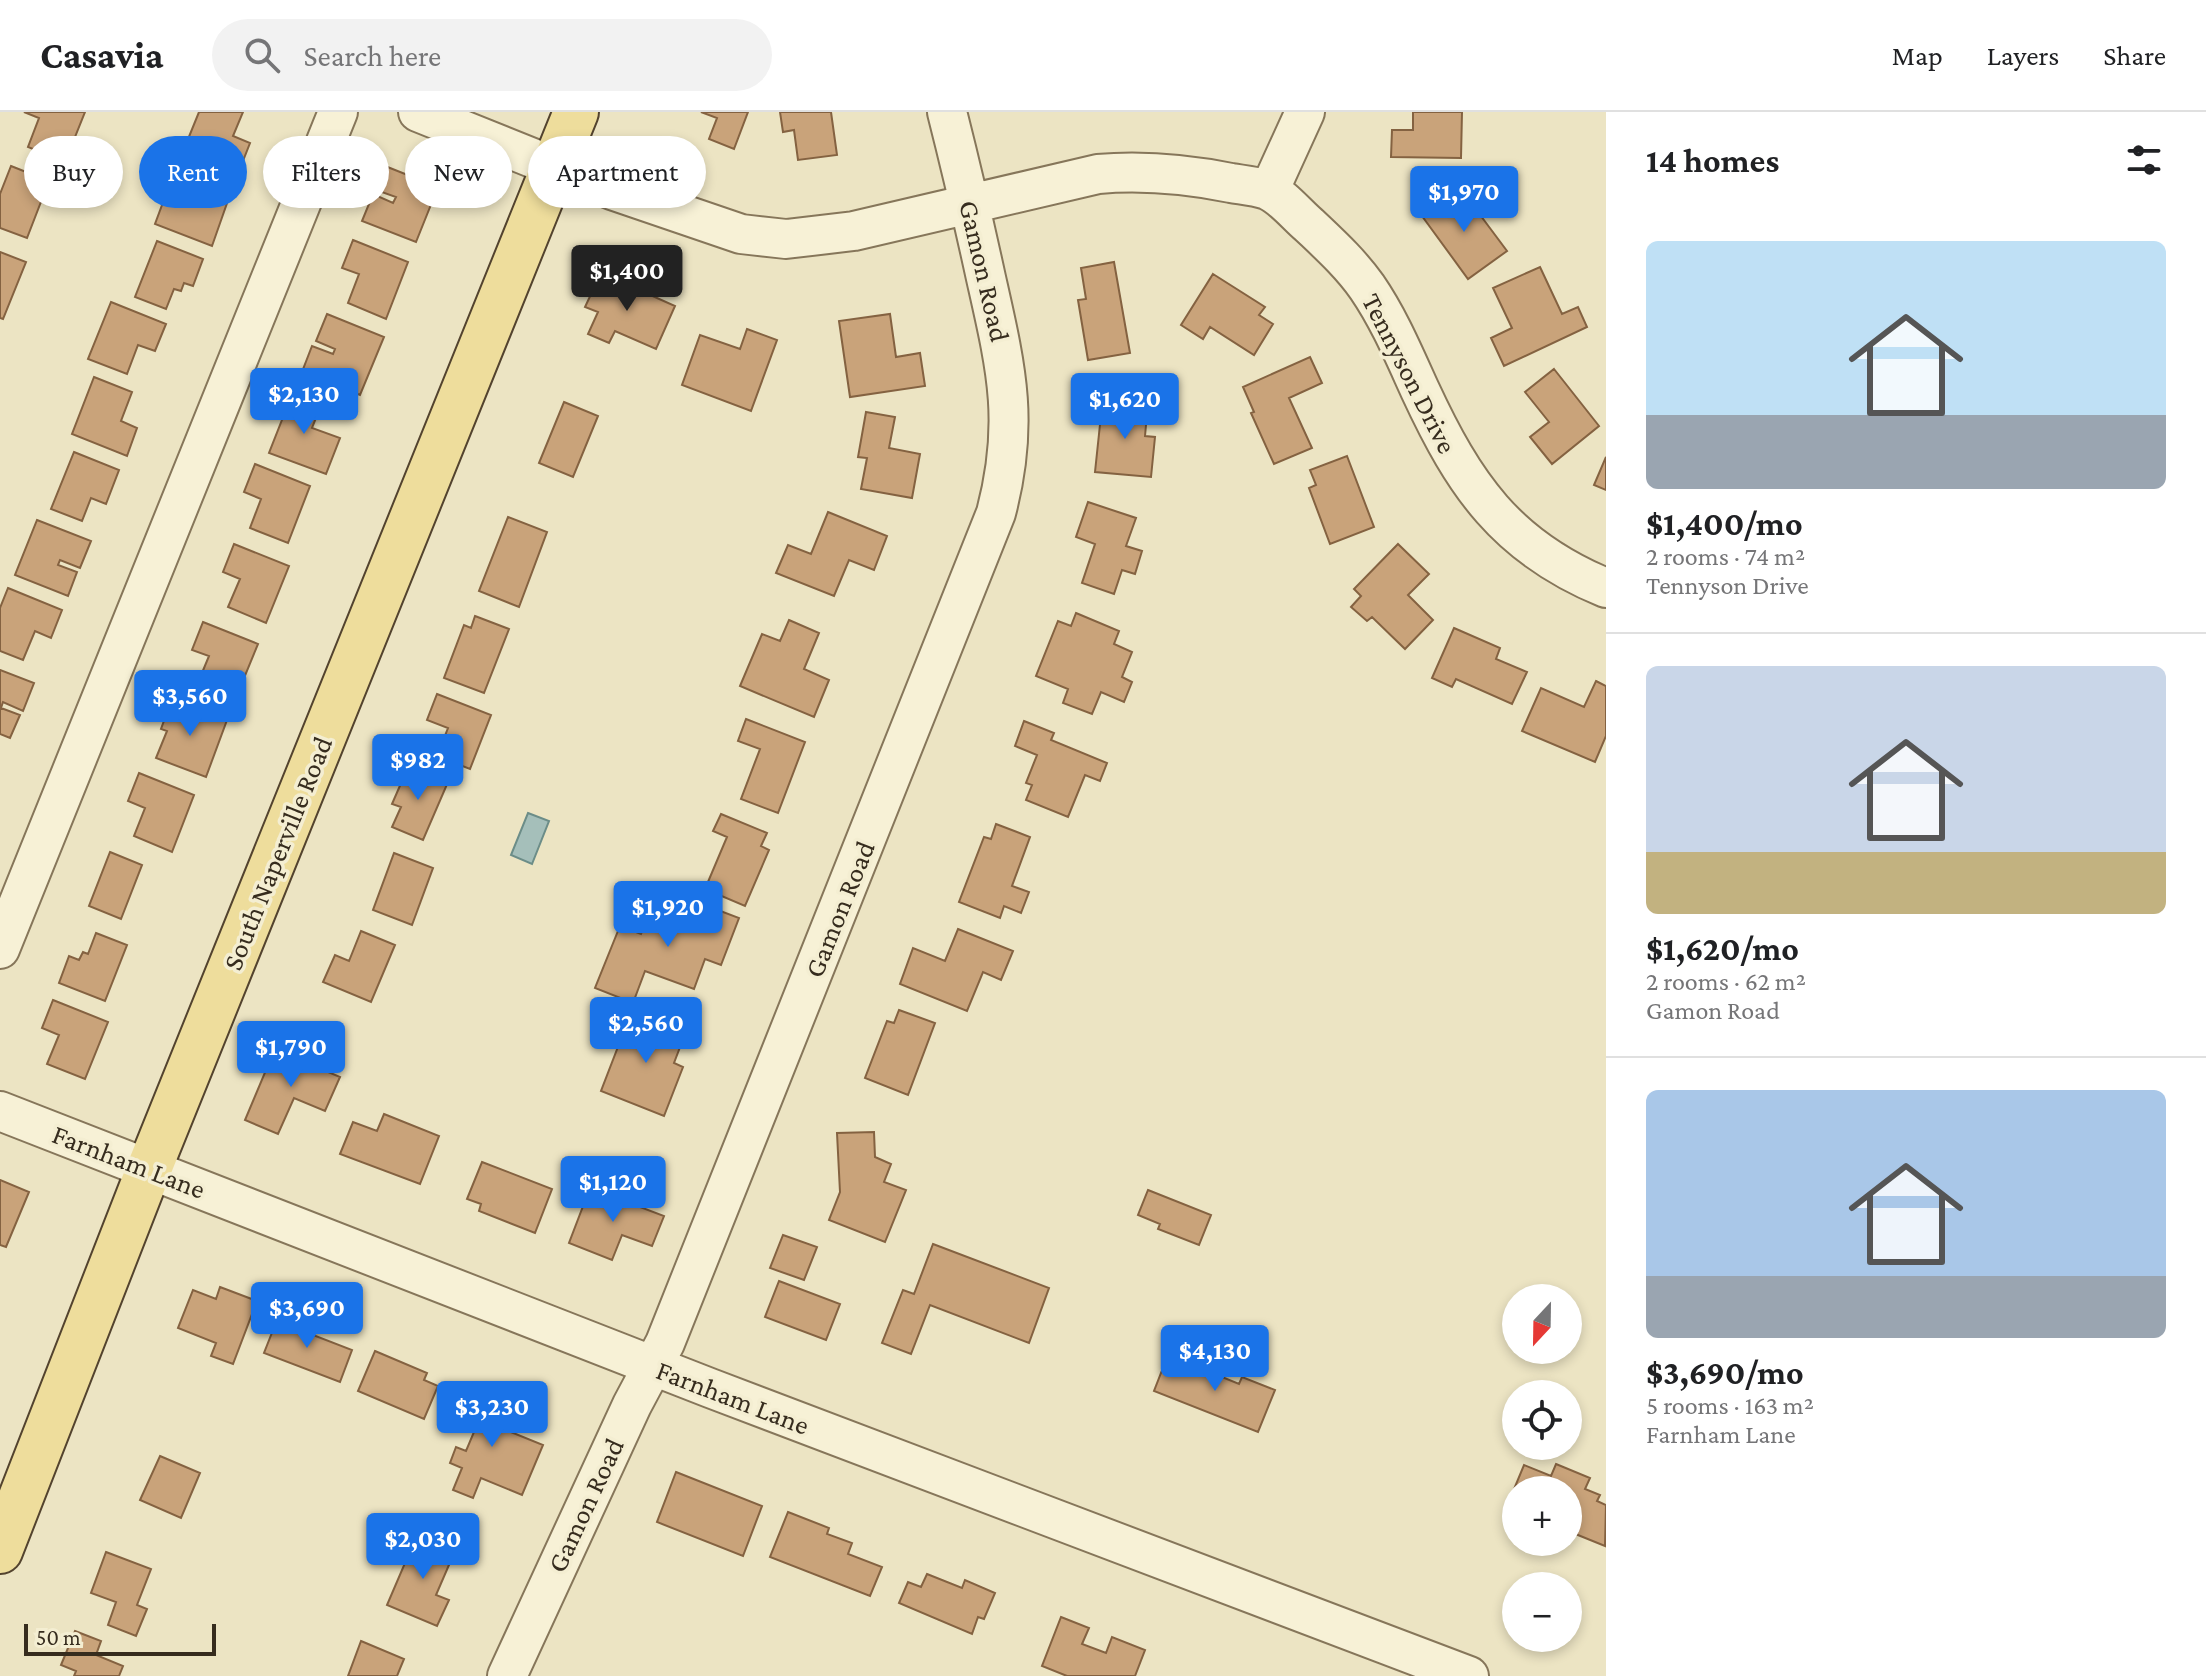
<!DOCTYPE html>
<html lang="en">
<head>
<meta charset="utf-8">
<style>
  :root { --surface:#fff; --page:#f2f2f2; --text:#202124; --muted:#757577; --line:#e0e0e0; --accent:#1a73e8 }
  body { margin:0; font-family:"Crimson Pro",serif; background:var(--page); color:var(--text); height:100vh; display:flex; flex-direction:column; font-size:30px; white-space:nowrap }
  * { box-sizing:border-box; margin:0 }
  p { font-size:26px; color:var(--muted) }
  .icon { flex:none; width:44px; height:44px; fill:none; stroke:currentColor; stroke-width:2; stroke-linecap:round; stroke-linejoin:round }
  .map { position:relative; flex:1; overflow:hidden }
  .drawer { display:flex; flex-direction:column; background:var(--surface); width:600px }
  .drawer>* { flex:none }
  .banner { position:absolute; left:24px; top:24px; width:760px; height:72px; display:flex; gap:16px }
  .needle { width:52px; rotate:202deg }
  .tools { position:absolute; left:1502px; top:1172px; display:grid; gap:16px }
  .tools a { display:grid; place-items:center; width:80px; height:80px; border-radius:50%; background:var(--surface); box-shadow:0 4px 12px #0003; font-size:40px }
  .scale { position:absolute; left:24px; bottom:20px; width:192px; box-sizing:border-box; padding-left:8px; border:4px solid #362c1e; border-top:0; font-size:22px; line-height:28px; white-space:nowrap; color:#362c1e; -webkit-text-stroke:6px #f4eed2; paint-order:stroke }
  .price { position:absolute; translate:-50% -68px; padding:0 18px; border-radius:8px; background:var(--accent); color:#fff; font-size:26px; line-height:52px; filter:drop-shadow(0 2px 4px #0008) }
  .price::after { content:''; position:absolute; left:50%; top:48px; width:24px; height:18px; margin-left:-12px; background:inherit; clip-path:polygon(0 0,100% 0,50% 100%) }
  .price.selected { background:#222; color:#fff }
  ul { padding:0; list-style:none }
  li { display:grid; align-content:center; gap:16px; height:424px; padding:0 40px }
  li+li { border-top:2px solid var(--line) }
  li span { display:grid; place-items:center; height:248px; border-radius:12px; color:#555 }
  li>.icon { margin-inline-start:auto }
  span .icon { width:144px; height:144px; fill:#fffc; stroke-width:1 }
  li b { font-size:34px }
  h2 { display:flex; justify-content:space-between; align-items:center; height:96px; padding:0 40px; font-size:34px }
  .tag { padding:0 28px; border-radius:36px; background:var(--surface); box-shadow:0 4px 12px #0003; font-size:28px; line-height:72px }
  .tag.selected { background:var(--accent); color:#fff }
  header { display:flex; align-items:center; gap:48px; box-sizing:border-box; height:112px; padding:0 40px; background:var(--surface); border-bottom:2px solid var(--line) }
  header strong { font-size:38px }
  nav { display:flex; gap:44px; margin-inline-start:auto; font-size:28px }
  .search { width:560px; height:72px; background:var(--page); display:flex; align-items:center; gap:20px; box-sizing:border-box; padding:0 28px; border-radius:44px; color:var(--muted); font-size:30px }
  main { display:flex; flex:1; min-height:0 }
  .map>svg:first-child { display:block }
  .water { fill:#a5bfba; stroke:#6c8d88; stroke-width:2 }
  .building { fill:#c9a37a; stroke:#846241; stroke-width:2 }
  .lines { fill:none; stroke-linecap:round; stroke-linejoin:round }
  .minor-casing { stroke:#86765a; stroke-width:42 }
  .major-casing { stroke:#53432e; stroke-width:48 }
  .minor { stroke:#f7f1d6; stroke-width:38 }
  .major { stroke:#eedd9c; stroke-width:44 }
  .labels { text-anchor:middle; stroke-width:7; stroke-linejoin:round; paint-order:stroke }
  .street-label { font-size:28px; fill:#362c1e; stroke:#f4eed2 }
</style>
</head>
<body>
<header>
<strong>Casavia</strong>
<div class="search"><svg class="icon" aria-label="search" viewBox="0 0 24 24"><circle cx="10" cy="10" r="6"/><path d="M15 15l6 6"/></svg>Search here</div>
<nav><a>Map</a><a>Layers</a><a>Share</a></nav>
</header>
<main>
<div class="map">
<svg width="1606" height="1564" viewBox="0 0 1606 1564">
  <rect width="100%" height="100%" fill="#ece4c3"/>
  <path class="water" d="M 528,701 L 549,709 L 532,752 L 511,743 Z"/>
  <path class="building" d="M 24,0 L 85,0 L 65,50 L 28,35 L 39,6 Z
    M 199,0 L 243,0 L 233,24 L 250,31 L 239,59 L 184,37 Z
    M 701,0 L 748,0 L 734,37 L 709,27 L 717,6 Z
    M 780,0 L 831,0 L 837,43 L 798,48 L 794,18 L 783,20 Z
    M 1413,0 L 1462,0 L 1461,46 L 1391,45 L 1392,18 L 1413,18 Z
    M 11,54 L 49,69 L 27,126 L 0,116 L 0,82 Z
    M 385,54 L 438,75 L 416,130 L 362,109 L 373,82 L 393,91 L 396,85 L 376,78 Z
    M 205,63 L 233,74 L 212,134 L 155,112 L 168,77 L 195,88 Z
    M 1460,76 L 1507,139 L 1468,167 L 1422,104 Z
    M 353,128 L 408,150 L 386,207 L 348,191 L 359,162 L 342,156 Z
    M 157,129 L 203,147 L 193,174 L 184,171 L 181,179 L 174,177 L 166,197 L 135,185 Z
    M 0,140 L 26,150 L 3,207 L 0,206 Z
    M 1114,150 L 1130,241 L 1088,248 L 1078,188 L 1086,187 L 1081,156 Z
    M 1540,155 L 1562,202 L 1578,195 L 1587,215 L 1504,254 L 1491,226 L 1512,216 L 1493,176 Z
    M 601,161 L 675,194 L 656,237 L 615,219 L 609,231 L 588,222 L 598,200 L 585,195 Z
    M 1213,162 L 1265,195 L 1259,203 L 1273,212 L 1254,243 L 1210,215 L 1203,227 L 1181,213 Z
    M 111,190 L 166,212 L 155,239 L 138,233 L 127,262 L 88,247 Z
    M 327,202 L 384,225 L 360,283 L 302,260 L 312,234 L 333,242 L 335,237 L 316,229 Z
    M 890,202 L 896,245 L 920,241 L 925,274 L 850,285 L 839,209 Z
    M 747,217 L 777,228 L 751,299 L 682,273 L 700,223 L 740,237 Z
    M 1310,245 L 1322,271 L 1289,286 L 1312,336 L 1274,352 L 1251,301 L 1254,300 L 1243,275 Z
    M 1554,257 L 1599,314 L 1552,352 L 1530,325 L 1549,310 L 1525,280 Z
    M 94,265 L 132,280 L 121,309 L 137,316 L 127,344 L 72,322 Z
    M 293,280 L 322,291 L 312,316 L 340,326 L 326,362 L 269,341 Z
    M 1111,288 L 1148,291 L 1145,324 L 1155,325 L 1151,365 L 1095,360 L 1101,303 L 1110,304 Z
    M 564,290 L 598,304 L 573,365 L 539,351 Z
    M 866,300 L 895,305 L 889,336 L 920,342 L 912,386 L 861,377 L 867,346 L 858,345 Z
    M 74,340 L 119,358 L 106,392 L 91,386 L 82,409 L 51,397 Z
    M 1347,344 L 1374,415 L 1330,432 L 1309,376 L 1316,373 L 1310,358 Z
    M 1606,345 L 1606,378 L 1594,373 Z
    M 255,352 L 310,374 L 288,431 L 250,416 L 261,387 L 244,380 Z
    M 1088,390 L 1136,406 L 1126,434 L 1142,439 L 1135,462 L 1122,458 L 1114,482 L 1082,471 L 1095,432 L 1076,425 Z
    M 828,400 L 887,424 L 874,458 L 849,448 L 834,484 L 776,461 L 788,433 L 811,442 Z
    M 508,405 L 547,420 L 519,495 L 479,479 Z
    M 37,408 L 91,429 L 80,456 L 60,448 L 58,453 L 77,460 L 68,484 L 15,463 Z
    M 234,432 L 289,454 L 266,511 L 228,495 L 240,467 L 223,460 Z
    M 1398,432 L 1429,462 L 1408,483 L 1433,508 L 1405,537 L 1372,505 L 1367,509 L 1351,495 L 1361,484 L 1354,477 Z
    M 8,476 L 62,498 L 51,526 L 35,519 L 23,548 L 0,539 L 0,496 Z
    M 1076,501 L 1119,519 L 1114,532 L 1132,540 L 1122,565 L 1132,570 L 1124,590 L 1101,580 L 1092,602 L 1063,591 L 1068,577 L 1036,564 L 1058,509 L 1071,514 Z
    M 475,504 L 509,517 L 484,581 L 444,566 L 464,513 L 471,516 Z
    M 789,508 L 819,521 L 804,557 L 829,568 L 814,605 L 740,574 L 762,522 L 780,529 Z
    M 203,510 L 258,532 L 235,588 L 197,573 L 209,544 L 192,538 Z
    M 1454,516 L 1500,536 L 1496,547 L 1527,560 L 1512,592 L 1456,567 L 1452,575 L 1432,566 Z
    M 0,558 L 34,571 L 23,599 L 3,590 L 1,596 L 20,603 L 10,626 L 0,622 Z
    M 1596,569 L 1606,574 L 1606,624 L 1595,650 L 1522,619 L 1541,576 L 1584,595 Z
    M 437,582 L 491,603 L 470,657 L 437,644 L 448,616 L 427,608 Z
    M 172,587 L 227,608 L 206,665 L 156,646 L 167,619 L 161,617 Z
    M 746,607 L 805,630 L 778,701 L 741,687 L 760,637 L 738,629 Z
    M 1024,609 L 1054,621 L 1051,628 L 1107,651 L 1100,669 L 1085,663 L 1068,705 L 1026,688 L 1032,673 L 1026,671 L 1037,643 L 1015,634 Z
    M 409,653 L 448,670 L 423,728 L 392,715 L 401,695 L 392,692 Z
    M 139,661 L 194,683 L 172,740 L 134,724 L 145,696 L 128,689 Z
    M 721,702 L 767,721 L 761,734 L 769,738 L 745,794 L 705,777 L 727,725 L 713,719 Z
    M 996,712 L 1030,725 L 1012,774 L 1029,780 L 1021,801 L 1004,794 L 1000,806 L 959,790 L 984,725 L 991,727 Z
    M 110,740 L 142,753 L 121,807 L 89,794 Z
    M 394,741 L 433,756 L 412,813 L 373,798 Z
    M 681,784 L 739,806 L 721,853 L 705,847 L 694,877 L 645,859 L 633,891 L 595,876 L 620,814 L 641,822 L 648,805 L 669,813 Z
    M 958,817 L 1013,839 L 1001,868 L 983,860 L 967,899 L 900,872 L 913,836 L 945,849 Z
    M 361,819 L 395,833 L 371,890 L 323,870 L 335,843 L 349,849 Z
    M 96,821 L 127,833 L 105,889 L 59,871 L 69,844 L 79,848 L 83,840 L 88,842 Z
    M 53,888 L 108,910 L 85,967 L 47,952 L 59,923 L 42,916 Z
    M 899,898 L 935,911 L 908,983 L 865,966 L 887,909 L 894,911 Z
    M 631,901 L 685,922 L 674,951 L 683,955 L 664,1004 L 601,979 Z
    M 302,938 L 325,948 L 321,957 L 340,965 L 325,999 L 294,986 L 278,1022 L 245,1008 L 274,939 L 297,949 Z
    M 384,1002 L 439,1024 L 420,1072 L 340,1042 L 353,1010 L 377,1019 Z
    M 874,1020 L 875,1045 L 891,1052 L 884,1070 L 906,1078 L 885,1130 L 829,1108 L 840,1080 L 837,1021 Z
    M 482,1050 L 552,1077 L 535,1121 L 479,1099 L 481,1092 L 467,1087 Z
    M 0,1068 L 29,1080 L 6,1135 L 0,1133 Z
    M 590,1076 L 664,1104 L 652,1134 L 622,1123 L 612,1148 L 569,1131 Z
    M 1148,1078 L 1211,1103 L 1199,1133 L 1158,1117 L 1160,1112 L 1138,1103 Z
    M 783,1123 L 817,1135 L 804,1168 L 770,1156 Z
    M 933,1132 L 1049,1176 L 1029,1231 L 930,1193 L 911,1242 L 882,1231 L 903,1178 L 914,1182 Z
    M 779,1169 L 840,1192 L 826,1228 L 765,1205 Z
    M 220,1175 L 257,1189 L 233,1252 L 211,1244 L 216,1231 L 178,1216 L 193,1178 L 216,1187 Z
    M 279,1203 L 303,1212 L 300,1218 L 352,1238 L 340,1270 L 264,1241 Z
    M 375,1239 L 427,1261 L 424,1268 L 438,1274 L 424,1307 L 358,1279 Z
    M 1168,1243 L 1239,1272 L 1242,1265 L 1275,1278 L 1258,1320 L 1154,1279 Z
    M 474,1274 L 502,1285 L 491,1312 L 543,1333 L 522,1383 L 481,1366 L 473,1386 L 453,1378 L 462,1356 L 450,1351 L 456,1335 L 466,1339 L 474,1320 L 458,1313 Z
    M 160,1344 L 200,1361 L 181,1406 L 140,1388 Z
    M 1556,1352 L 1590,1366 L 1585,1377 L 1600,1383 L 1597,1389 L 1606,1393 L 1605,1434 L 1568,1419 L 1568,1378 L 1516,1378 L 1516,1398 L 1507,1394 L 1524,1353 L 1551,1364 Z
    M 676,1360 L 762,1394 L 743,1444 L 657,1410 Z
    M 788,1400 L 829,1416 L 827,1422 L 852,1431 L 848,1442 L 882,1455 L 870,1484 L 770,1445 Z
    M 417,1423 L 455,1439 L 436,1483 L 449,1488 L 437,1514 L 387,1493 Z
    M 106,1440 L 151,1457 L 137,1493 L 147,1497 L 136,1524 L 108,1513 L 116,1490 L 91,1481 Z
    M 927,1462 L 962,1476 L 965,1468 L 995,1481 L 984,1507 L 978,1505 L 972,1522 L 899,1491 L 908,1470 L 921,1475 Z
    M 1061,1505 L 1089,1516 L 1082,1532 L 1106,1541 L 1112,1525 L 1145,1538 L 1135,1564 L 1067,1564 L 1042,1554 Z
    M 75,1519 L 101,1529 L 96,1543 L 123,1554 L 119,1564 L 74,1564 L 76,1559 L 61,1553 Z
    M 361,1529 L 404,1547 L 397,1564 L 348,1564 Z"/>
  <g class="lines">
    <defs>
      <path id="minor" d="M 418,0 L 612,78 L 741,122 L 786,127 L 854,119 L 1098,62 C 1144,58 1186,62 1231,71 C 1243,73 1256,74 1267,78 C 1282,84 1297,103 1309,113 C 1330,133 1350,151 1367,175 C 1389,207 1404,243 1420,278 C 1464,373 1506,435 1606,476
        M 1269,79 L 1305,0
        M 0,837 L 338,0
        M 0,999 L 710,1276 L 1469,1564
        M 507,1564 L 632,1293 L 665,1231 L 996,401 C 1020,310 1006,255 986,166 C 974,111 961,55 947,0"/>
      <path id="major" d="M 0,1439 L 149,1057 L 576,0"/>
    </defs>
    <use href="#minor" class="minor-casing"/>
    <use href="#major" class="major-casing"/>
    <use href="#minor" class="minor"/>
    <use href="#major" class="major"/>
  </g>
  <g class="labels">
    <g class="street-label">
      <text transform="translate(985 159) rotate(77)" y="10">Gamon Road</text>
      <text transform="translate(1410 261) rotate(63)" y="10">Tennyson Drive</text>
      <text transform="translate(277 741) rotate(-68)" y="10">South Naperville Road</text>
      <text transform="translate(839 797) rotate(-68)" y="10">Gamon Road</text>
      <text transform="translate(129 1049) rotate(21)" y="10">Farnham Lane</text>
      <text transform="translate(733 1285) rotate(21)" y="10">Farnham Lane</text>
      <text transform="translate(585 1393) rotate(-65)" y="10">Gamon Road</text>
    </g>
  </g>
</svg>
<div class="tools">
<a><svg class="needle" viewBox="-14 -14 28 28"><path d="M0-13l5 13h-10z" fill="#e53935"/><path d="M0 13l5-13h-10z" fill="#757577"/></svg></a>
<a><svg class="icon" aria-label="locate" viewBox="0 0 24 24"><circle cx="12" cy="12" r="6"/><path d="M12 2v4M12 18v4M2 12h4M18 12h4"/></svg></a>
<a>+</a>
<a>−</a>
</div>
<div class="scale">50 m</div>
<b class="price" style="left:1464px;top:122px">$1,970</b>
<b class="price selected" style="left:627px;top:201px">$1,400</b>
<b class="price" style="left:304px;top:324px">$2,130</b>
<b class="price" style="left:1125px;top:329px">$1,620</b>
<b class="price" style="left:190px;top:626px">$3,560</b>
<b class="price" style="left:418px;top:690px">$982</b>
<b class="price" style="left:668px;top:837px">$1,920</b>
<b class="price" style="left:646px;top:953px">$2,560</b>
<b class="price" style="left:291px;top:977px">$1,790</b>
<b class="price" style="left:613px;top:1112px">$1,120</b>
<b class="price" style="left:307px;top:1238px">$3,690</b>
<b class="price" style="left:1215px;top:1281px">$4,130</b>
<b class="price" style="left:492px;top:1337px">$3,230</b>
<b class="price" style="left:423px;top:1469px">$2,030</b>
<div class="banner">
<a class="tag">Buy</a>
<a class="tag selected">Rent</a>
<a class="tag">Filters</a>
<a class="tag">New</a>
<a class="tag">Apartment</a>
</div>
</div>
<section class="drawer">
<h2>14 homes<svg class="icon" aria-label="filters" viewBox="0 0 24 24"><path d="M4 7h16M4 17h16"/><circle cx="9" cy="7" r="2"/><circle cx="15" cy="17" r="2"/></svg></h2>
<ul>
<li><span style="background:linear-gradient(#bfe0f5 70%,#9aa5b1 0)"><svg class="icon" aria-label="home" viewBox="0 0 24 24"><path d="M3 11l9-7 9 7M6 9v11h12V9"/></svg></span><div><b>$1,400/mo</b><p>2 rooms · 74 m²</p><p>Tennyson Drive</p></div></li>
<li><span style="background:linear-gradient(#c9d6e8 75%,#c2b280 0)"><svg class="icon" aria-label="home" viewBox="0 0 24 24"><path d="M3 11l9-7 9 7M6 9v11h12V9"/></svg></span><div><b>$1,620/mo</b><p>2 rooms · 62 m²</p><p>Gamon Road</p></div></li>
<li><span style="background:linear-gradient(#a9c7e8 75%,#9aa5b1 0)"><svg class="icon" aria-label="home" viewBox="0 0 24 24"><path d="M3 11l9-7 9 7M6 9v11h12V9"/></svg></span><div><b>$3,690/mo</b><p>5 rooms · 163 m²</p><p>Farnham Lane</p></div></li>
</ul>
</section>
</main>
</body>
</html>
